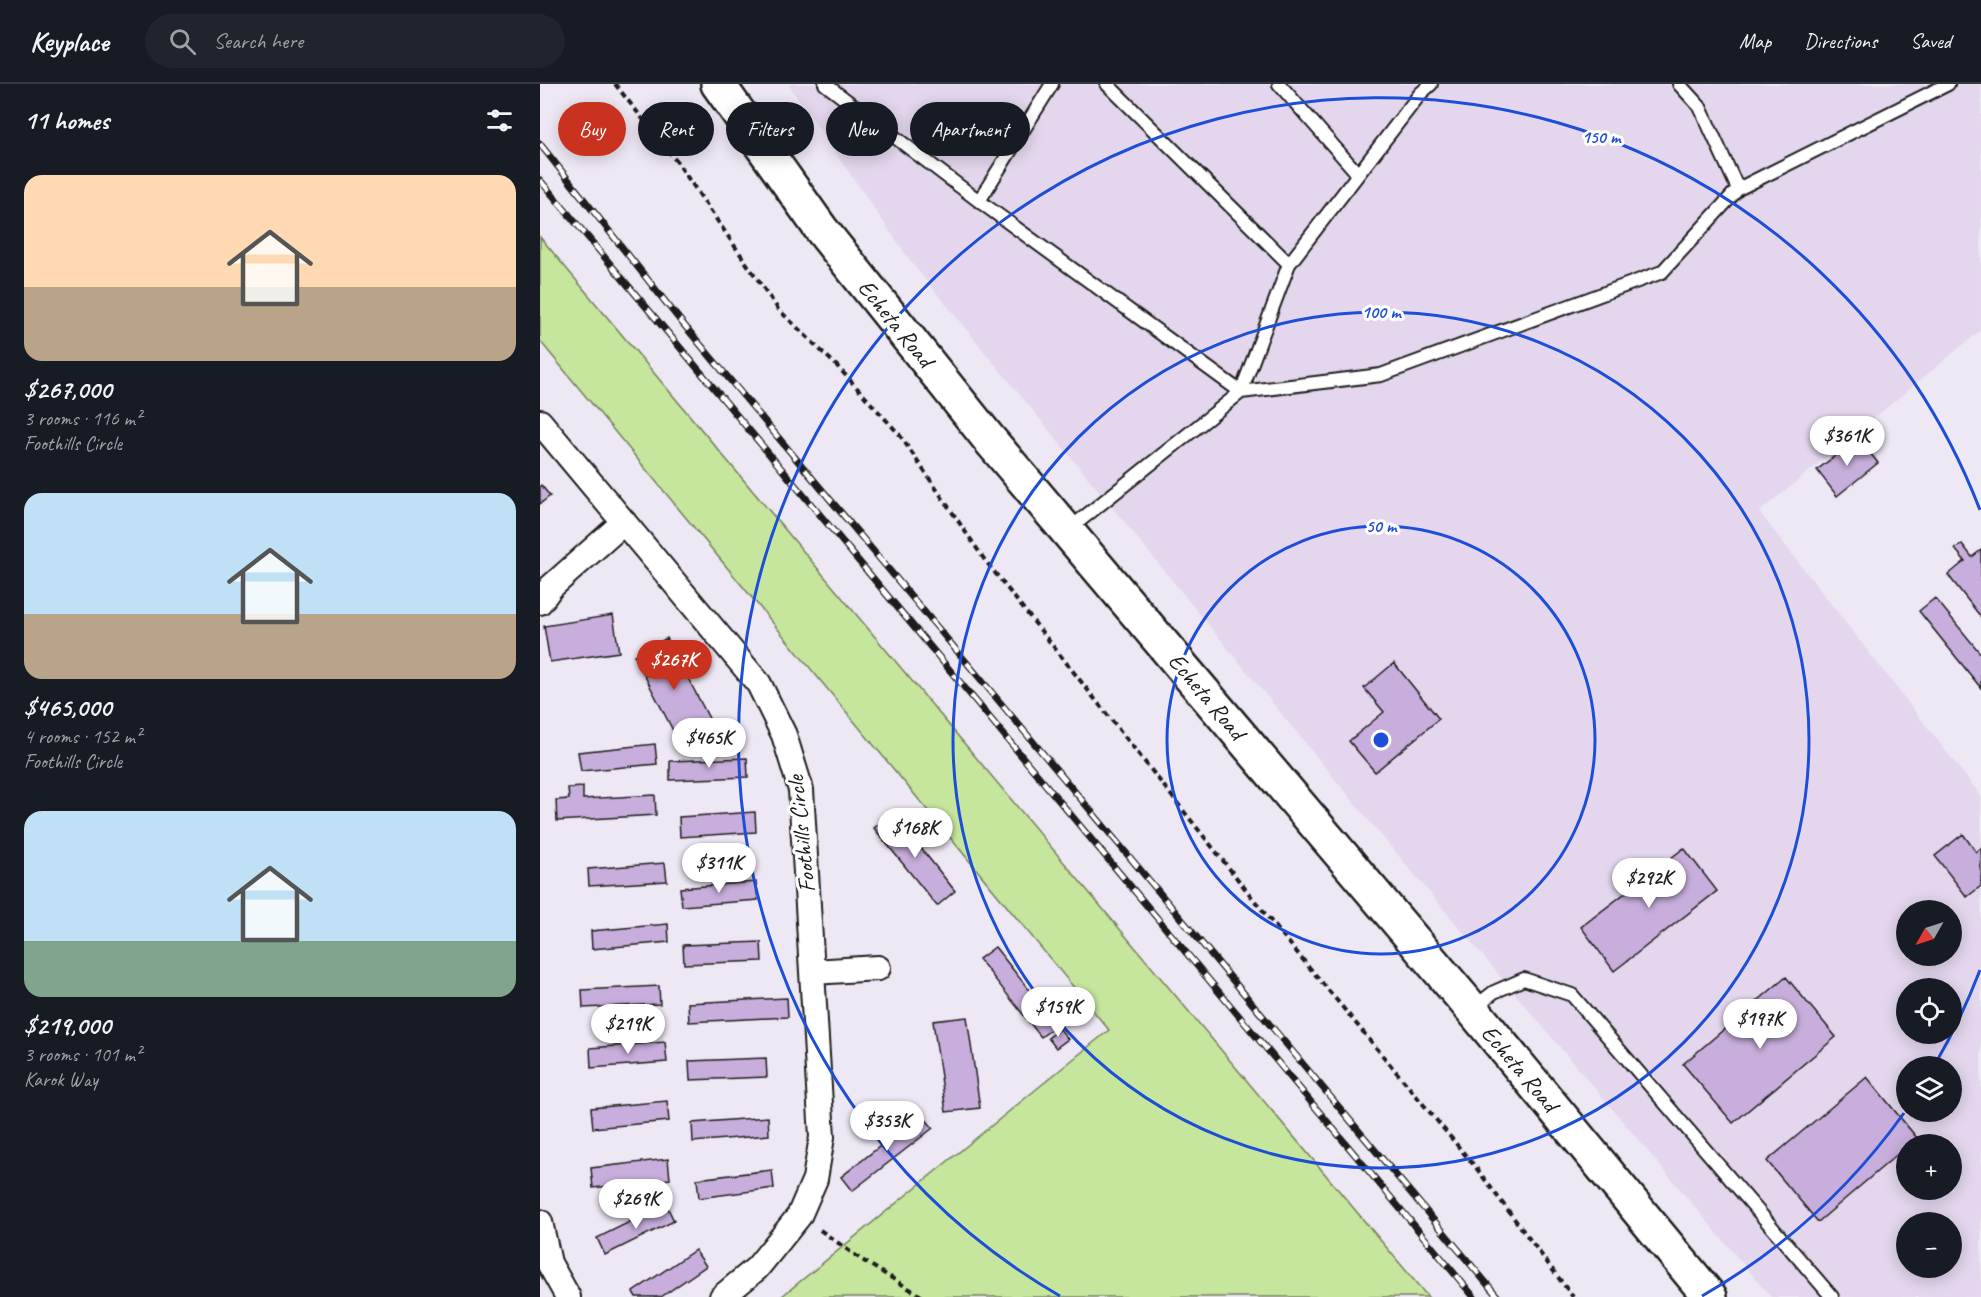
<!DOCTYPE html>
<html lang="en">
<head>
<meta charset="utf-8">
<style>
  :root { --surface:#171b24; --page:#20242c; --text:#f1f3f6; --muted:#9ea1a6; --line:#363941; --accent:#c8321e }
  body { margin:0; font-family:Caveat,sans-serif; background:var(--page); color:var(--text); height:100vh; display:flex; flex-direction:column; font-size:22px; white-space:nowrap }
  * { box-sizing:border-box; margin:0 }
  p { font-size:20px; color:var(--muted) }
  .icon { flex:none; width:33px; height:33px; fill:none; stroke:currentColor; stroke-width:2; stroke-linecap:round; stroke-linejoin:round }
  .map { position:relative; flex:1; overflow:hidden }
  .sheet { display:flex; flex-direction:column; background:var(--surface); width:540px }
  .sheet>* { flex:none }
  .guide { position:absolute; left:18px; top:18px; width:570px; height:54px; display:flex; gap:12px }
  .needle { width:39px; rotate:231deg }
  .buttons { position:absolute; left:1356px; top:816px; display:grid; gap:12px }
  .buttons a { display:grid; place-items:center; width:66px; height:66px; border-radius:50%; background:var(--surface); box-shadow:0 3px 15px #0003; font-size:30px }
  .price { position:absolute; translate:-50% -51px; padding:0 14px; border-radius:21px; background:#fff; color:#222; font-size:20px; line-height:39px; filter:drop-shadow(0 2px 3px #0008) }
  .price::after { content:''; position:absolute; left:50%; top:36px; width:18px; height:14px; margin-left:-9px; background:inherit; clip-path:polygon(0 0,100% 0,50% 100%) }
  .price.current { background:var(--accent); color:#fff }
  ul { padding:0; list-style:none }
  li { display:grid; align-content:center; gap:12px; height:318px; padding:0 24px }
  li span { display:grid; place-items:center; height:186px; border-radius:18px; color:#555 }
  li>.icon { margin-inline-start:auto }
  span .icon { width:108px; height:108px; fill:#fffc; stroke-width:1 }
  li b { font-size:26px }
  h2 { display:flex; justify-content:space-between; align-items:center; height:72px; padding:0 24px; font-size:26px }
  .chip { padding:0 21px; border-radius:27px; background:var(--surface); box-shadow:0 3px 15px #0003; font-size:21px; line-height:54px }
  .chip.current { background:var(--accent); color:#fff }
  header { display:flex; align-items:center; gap:36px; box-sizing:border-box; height:84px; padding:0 30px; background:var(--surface); border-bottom:2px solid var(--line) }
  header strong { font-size:28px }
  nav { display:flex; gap:33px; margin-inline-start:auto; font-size:21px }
  .search { width:420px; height:54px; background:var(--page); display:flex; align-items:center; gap:15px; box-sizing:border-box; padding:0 21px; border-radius:33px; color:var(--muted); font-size:22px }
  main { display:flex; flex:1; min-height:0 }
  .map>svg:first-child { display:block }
  .built { fill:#e3d6ed; fill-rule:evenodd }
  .green { fill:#c6e59d; stroke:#71805c; stroke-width:1.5 }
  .building { fill:#c8aedc; stroke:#1c1c1c; stroke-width:1.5 }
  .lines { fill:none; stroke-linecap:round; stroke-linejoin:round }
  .lane-casing { stroke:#1c1c1c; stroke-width:16 }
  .street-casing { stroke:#1c1c1c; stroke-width:28 }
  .secondary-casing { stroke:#1c1c1c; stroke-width:38 }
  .path { stroke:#1c1c1c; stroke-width:4; stroke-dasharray:6 4.5; stroke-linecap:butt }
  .lane { stroke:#fff; stroke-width:12 }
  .street { stroke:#fff; stroke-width:24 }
  .secondary { stroke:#fff; stroke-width:33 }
  .rail-casing { stroke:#1c1c1c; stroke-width:7 }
  .rail { stroke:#fff; stroke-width:4.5; stroke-dasharray:14; stroke-linecap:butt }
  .ring { fill:none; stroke:#1d4ed8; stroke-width:3 }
  .labels { text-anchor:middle; stroke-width:6; stroke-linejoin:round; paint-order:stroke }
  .street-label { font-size:24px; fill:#1c1c1c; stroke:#fff }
  .centre { fill:#1d4ed8; stroke:#fff; stroke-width:3 }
  .ring-label { font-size:18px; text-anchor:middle; font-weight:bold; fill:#1d4ed8; stroke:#fff; stroke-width:6; stroke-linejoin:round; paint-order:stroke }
</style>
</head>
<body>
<header>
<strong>Keyplace</strong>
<div class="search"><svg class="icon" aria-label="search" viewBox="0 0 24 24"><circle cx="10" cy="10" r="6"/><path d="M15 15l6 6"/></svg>Search here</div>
<nav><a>Map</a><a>Directions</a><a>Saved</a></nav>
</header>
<main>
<section class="sheet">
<h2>11 homes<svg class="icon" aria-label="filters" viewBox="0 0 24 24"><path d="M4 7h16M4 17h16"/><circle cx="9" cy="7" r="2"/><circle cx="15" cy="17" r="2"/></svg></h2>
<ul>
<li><span style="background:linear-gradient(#ffd9b3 60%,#b9a48a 0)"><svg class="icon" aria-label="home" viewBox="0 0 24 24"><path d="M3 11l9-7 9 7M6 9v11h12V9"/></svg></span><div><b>$267,000</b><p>3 rooms · 116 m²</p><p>Foothills Circle</p></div></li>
<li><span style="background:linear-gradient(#bfe0f5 65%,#b9a48a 0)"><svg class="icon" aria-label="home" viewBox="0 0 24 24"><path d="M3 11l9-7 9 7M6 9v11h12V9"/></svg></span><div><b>$465,000</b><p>4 rooms · 152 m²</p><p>Foothills Circle</p></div></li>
<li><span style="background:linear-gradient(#bfe0f5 70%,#7fa58c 0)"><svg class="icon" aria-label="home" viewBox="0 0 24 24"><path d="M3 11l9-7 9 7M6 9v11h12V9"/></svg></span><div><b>$219,000</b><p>3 rooms · 101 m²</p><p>Karok Way</p></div></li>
</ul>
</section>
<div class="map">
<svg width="1441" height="1213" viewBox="0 0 1441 1213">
  <rect width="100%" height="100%" fill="#eee7f4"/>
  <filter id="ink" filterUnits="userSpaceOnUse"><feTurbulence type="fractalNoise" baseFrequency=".0167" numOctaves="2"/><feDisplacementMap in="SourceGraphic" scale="12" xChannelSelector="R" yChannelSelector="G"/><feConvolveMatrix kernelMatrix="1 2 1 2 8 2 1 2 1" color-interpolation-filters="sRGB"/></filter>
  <g filter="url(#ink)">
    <path class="built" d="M 248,0 L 1441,0 L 1441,246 L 1219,428 L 1441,712 L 1441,1213 L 1231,1213 L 831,739 L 372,179 ZM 1366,826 L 1412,826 L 1412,872 L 1366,872 ZM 1366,904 L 1412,904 L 1412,950 L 1366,950 ZM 1366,982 L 1412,982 L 1412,1028 L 1366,1028 ZM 1366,1060 L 1412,1060 L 1412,1106 L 1366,1106 ZM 1366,1138 L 1412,1138 L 1412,1184 L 1366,1184 Z"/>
    <path class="green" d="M 0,153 L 888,1213 L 241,1213 L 569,946 L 0,257 Z"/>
    <path class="building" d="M 1318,354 L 1338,379 L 1297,412 L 1277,386 Z
      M 1,401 L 10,412 L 0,420 L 0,402 Z
      M 1422,460 L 1432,473 L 1441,466 L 1441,533 L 1408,491 L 1425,477 L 1415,465 Z
      M 1395,514 L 1441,570 L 1441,604 L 1379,527 Z
      M 73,531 L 79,568 L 10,578 L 4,542 Z
      M 127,554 L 173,642 L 140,660 L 94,571 Z
      M 854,579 L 899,635 L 835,688 L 809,657 L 844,628 L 824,604 Z
      M 115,660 L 117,680 L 41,687 L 38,668 Z
      M 207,674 L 208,693 L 130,696 L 130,677 Z
      M 43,703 L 43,715 L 115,711 L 116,731 L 17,737 L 16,716 L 29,715 L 28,704 Z
      M 215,728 L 216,748 L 140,753 L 139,733 Z
      M 353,729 L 415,807 L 397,822 L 334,744 Z
      M 1423,750 L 1436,768 L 1441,764 L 1441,802 L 1427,813 L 1395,772 Z
      M 1144,764 L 1177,807 L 1074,887 L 1041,843 Z
      M 125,779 L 127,797 L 49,802 L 48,785 Z
      M 216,798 L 218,816 L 142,822 L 140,804 Z
      M 128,840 L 129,858 L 52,865 L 51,847 Z
      M 221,858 L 222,877 L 144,880 L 143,861 Z
      M 455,863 L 517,941 L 501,953 L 439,875 Z
      M 1246,893 L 1296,953 L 1193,1039 L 1143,980 Z
      M 119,902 L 120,920 L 43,924 L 42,906 Z
      M 247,914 L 248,933 L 149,938 L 148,919 Z
      M 427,933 L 440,1024 L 406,1028 L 393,937 Z
      M 520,945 L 528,955 L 516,964 L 508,954 Z
      M 125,958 L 127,978 L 51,984 L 50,964 Z
      M 226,974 L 227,993 L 150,996 L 149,977 Z
      M 1327,993 L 1377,1054 L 1370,1060 L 1366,1060 L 1366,1063 L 1278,1138 L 1227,1077 Z
      M 127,1017 L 129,1037 L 53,1044 L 51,1024 Z
      M 381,1030 L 393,1044 L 312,1107 L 301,1093 Z
      M 228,1033 L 229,1051 L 153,1058 L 152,1039 Z
      M 128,1075 L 130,1095 L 53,1104 L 51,1084 Z
      M 232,1086 L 234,1104 L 159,1114 L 157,1095 Z
      M 126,1120 L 134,1137 L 65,1171 L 57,1154 Z
      M 155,1166 L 166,1182 L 121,1213 L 96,1213 L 93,1208 Z"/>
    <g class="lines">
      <defs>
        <path id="lane" d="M 285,0 L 439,117 L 701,308 L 749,180 L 880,10 L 891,0
          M 567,0 L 749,180
          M 739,0 L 818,90
          M 1198,105 L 1408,0
          M 439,117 L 512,0
          M 528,446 L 701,308 L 841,291 L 1122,188 L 1198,105 L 1160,23 L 1139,0
          M 932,925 L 954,908 L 984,895 L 1032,911 L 1292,1213"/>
        <path id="street" d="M 0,338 L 219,600 L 244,651 L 261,706 L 282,1053 L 275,1095 L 259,1132 L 217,1184 L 182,1213
          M 0,518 L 11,503 L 84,438
          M 273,888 L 338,884
          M 0,1138 L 9,1179 L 28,1213"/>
        <path id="secondary" d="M 178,0 L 281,145 L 449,355 L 932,925 L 1170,1213"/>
      </defs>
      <use href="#lane" class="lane-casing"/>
      <use href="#street" class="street-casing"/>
      <use href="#secondary" class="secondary-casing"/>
      <path class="path" d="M 75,0 L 137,78 L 238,225 L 298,283 L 359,350 L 444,475 L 730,836 L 937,1085 L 1033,1213
        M 280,1146 L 322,1176 L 383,1213"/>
      <use href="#lane" class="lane"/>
      <use href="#street" class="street"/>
      <use href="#secondary" class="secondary"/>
      <defs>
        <path id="rail" d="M 0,60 L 139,235 L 958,1213
          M 0,96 L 934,1213"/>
      </defs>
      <use href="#rail" class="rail-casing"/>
      <use href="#rail" class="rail"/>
    </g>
  </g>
  <g class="ring">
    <circle cx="841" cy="656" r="214"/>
    <circle cx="841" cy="656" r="428"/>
    <path d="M1440 886A642 642 0 0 1 1394 982M1364 1029A642 642 0 0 1 1162 1212M520 1212A642 642 0 1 1 1440 426"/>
  </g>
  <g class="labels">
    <g class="street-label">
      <text transform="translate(356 239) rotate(51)" y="8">Echeta Road</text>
      <text transform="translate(667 612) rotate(50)" y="8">Echeta Road</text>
      <text transform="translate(261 750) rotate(-96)" y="8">Foothills Circle</text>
      <text transform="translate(980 984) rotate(50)" y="8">Echeta Road</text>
    </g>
  </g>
  <circle cx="841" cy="656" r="9" class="centre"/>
  <g class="ring-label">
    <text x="1061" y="59">150 m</text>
    <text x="841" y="234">100 m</text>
    <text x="841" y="448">50 m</text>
  </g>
</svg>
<div class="buttons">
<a><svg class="needle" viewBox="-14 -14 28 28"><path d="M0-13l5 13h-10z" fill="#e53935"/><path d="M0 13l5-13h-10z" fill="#9ea1a6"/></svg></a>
<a><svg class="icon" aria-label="locate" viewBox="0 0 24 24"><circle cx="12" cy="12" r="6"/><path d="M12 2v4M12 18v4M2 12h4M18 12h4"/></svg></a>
<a><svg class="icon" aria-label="layers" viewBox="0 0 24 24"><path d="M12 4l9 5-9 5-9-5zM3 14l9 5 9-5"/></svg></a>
<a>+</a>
<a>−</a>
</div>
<b class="price" style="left:1307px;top:383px">$361K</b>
<b class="price current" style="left:134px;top:607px">$267K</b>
<b class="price" style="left:169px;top:685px">$465K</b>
<b class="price" style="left:375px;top:775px">$168K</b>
<b class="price" style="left:179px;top:810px">$311K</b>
<b class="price" style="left:1109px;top:825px">$292K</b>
<b class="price" style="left:518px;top:954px">$159K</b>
<b class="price" style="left:1220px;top:966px">$197K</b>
<b class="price" style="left:88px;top:971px">$219K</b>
<b class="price" style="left:347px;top:1068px">$353K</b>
<b class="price" style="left:96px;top:1146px">$269K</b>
<div class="guide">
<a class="chip current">Buy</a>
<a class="chip">Rent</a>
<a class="chip">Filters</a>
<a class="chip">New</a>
<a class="chip">Apartment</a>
</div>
</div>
</main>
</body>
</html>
